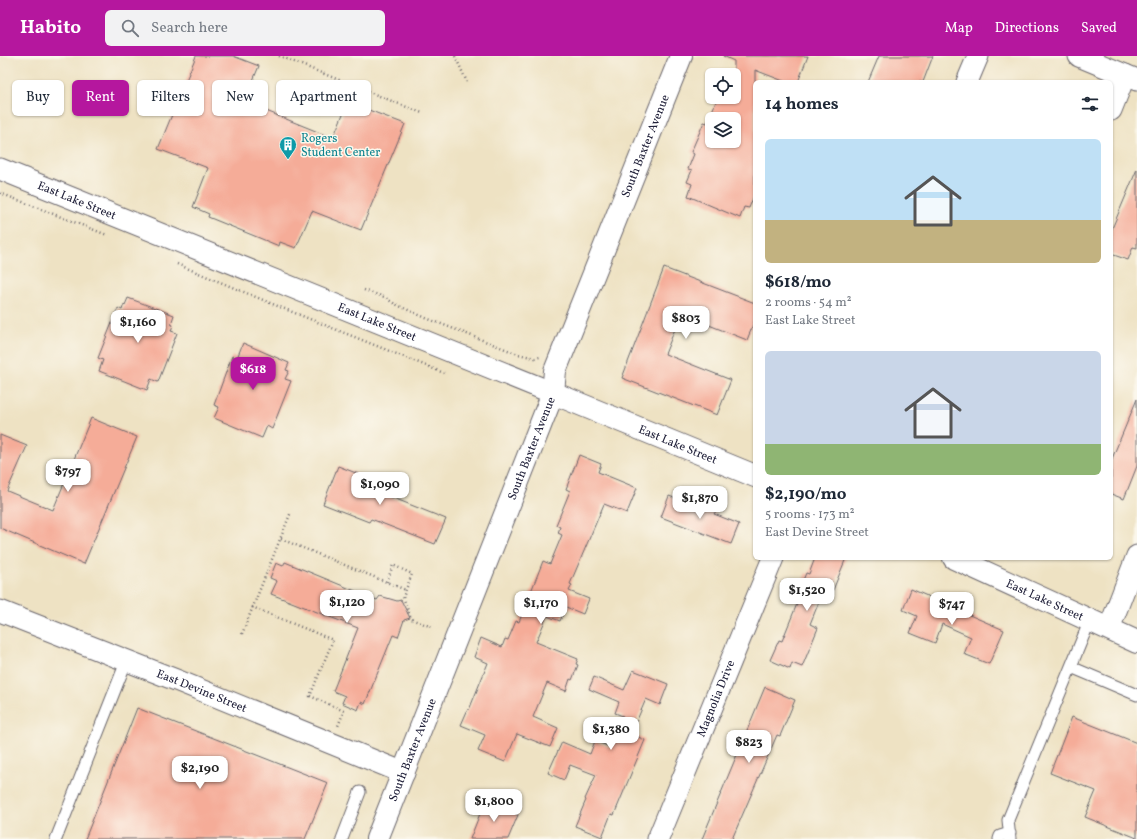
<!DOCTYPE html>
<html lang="en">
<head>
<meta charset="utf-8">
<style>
  :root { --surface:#fff; --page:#f2f2f3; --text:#1f2937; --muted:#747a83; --accent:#b5179e }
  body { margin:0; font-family:Vollkorn,serif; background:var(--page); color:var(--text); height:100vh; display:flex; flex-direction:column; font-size:15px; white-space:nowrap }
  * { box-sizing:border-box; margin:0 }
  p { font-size:13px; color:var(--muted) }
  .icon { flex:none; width:22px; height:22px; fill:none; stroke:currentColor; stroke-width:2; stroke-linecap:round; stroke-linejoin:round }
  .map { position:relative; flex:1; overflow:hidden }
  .sheet { position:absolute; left:753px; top:24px; width:360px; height:480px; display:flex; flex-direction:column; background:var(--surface); border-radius:6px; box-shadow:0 1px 3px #0004 }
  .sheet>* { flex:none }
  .guide { position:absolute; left:12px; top:24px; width:380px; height:36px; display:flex; gap:8px }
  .controls { position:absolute; left:705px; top:12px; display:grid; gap:8px }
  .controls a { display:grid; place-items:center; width:36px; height:36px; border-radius:6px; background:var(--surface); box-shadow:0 1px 3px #0004; font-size:20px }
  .price { position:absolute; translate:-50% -34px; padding:0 9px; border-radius:8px; background:#fff; color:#222; font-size:13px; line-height:26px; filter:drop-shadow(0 1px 2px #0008) }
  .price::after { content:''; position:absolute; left:50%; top:24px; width:12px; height:9px; margin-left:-6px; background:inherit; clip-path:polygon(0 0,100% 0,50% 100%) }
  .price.current { background:var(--accent); color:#fff }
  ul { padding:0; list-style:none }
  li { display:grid; align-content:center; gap:8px; height:212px; padding:0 12px }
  li span { display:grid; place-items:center; height:124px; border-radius:6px; color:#555 }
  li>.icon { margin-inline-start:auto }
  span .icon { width:72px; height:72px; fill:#fffc; stroke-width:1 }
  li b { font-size:17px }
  h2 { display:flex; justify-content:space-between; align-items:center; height:48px; padding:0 12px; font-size:17px }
  .chip { padding:0 14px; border-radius:6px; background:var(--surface); box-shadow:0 1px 3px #0004; font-size:14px; line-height:36px }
  .chip.current { background:var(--accent); color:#fff }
  header { display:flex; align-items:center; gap:24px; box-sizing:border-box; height:56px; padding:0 20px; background:var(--accent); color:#fff }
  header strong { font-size:19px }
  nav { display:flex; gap:22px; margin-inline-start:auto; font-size:14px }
  .search { width:280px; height:36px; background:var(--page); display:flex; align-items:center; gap:10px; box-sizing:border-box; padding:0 14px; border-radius:6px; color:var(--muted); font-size:15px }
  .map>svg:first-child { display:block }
  .building { fill:#f5ac98; fill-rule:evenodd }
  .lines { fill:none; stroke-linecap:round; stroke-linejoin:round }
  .service-casing { stroke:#69656b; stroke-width:13 }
  .minor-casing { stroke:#69656b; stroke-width:23 }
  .tertiary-casing { stroke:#69656b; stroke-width:24 }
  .path { stroke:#69656b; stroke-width:2.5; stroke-dasharray:1 3; stroke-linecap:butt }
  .service { stroke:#fff; stroke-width:11 }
  .minor { stroke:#fff; stroke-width:21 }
  .tertiary { stroke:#fff; stroke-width:22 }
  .labels { text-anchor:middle; stroke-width:3; stroke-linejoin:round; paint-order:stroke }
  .culture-label { font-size:12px; fill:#0d838f; stroke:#fbf7ec; text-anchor:start }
  .street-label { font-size:12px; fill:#22223b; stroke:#fbf7ec }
</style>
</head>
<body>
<header>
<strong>Habito</strong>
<div class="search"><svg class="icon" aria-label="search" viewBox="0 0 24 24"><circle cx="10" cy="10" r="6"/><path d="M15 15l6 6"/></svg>Search here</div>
<nav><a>Map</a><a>Directions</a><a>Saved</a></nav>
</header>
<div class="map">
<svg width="1137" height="783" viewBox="0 0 1137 783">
  <rect width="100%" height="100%" fill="#fbf7ec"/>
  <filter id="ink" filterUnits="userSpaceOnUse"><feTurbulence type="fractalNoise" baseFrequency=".025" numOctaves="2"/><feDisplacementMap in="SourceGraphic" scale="8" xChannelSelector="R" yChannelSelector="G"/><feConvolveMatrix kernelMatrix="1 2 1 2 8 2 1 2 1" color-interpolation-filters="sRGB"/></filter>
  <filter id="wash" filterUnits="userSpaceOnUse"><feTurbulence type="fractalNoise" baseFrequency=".012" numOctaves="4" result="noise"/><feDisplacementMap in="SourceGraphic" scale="16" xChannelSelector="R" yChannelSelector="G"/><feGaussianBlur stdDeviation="0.9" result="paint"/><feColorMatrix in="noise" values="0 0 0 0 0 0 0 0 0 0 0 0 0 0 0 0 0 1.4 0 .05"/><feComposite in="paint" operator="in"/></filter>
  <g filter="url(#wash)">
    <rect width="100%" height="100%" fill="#eee2c3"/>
    <g id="blocks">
      <path class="building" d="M 196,0 L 233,0 L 259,10 L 244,46 L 333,82 L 348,46 L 405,68 L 361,174 L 312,155 L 296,192 L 280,186 L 279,190 L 208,161 L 209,158 L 193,151 L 208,112 L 158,93 Z
        M 723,0 L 808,0 L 798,26 L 786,26 L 755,14 L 755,137 L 749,152 L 744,151 L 740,162 L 688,140 L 692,128 L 687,126 L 692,114 L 688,113 L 694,98 L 691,96 L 704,66 L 707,67 L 718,41 L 734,41 L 734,5 ZM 712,63 L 734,63 L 734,85 L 712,85 Z
        M 879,0 L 933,0 L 923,26 L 868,26 Z
        M 1137,113 L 1137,192 L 1133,191 L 1128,204 L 1111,198 L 1111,175 Z
        M 664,212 L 755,247 L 755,264 L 747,284 L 681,258 L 665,298 L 731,324 L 717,359 L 622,322 Z
        M 128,242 L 174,259 L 171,268 L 173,269 L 171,275 L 177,277 L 158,326 L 151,323 L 147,334 L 99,315 L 103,304 L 98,302 L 118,252 L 122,254 L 124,248 L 125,249 Z
        M 243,287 L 289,307 L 286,314 L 289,315 L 285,323 L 291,325 L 272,373 L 267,370 L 262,382 L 214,362 L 219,351 L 214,349 L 232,300 L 237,302 Z
        M 1137,343 L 1137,410 L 1124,443 L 1111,438 L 1111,405 Z
        M 91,362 L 137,381 L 84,508 L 0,472 L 0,379 L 27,390 L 7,435 L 53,454 Z
        M 579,399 L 601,408 L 598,416 L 637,432 L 627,457 L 604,448 L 570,528 L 572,529 L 569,535 L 589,543 L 583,558 L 566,551 L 560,565 L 547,560 L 536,586 L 578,603 L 576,608 L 578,609 L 572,624 L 570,623 L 566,635 L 547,627 L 533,661 L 558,672 L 550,691 L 517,678 L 505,706 L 478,695 L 485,679 L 461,669 L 468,653 L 469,654 L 488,607 L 474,601 L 481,582 L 502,591 L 505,583 L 508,584 L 516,565 L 519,566 L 543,505 L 550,508 L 562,479 L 558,477 L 560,471 L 556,469 L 570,435 L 566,433 Z
        M 338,410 L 384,428 L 381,437 L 446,463 L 435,488 L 371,463 L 369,466 L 323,448 Z
        M 669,440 L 693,449 L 694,447 L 716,455 L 714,458 L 739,468 L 731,488 L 661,461 Z
        M 815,502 L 846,502 L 833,534 L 825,531 L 810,568 L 818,572 L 802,611 L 792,607 L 790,613 L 770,604 L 779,584 L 782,585 L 801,538 L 798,536 L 806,517 L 809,518 Z
        M 285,506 L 377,544 L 380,540 L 397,545 L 401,544 L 410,562 L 404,564 L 398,581 L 393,579 L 365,648 L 361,646 L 358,654 L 342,647 L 345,640 L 333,635 L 358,572 L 271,538 L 277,525 L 270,522 L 276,507 L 283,510 Z
        M 911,533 L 941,546 L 940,549 L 966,559 L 967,558 L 1004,574 L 989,608 L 964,598 L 971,581 L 942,568 L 935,587 L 910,577 L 917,560 L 903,554 Z
        M 633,614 L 668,628 L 660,649 L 646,643 L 631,678 L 645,684 L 614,759 L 611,758 L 602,781 L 575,770 L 586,744 L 585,743 L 596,719 L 570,709 L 564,724 L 548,717 L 562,686 L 590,698 L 595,685 L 610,691 L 623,660 L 615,657 L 619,646 L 589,633 L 594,621 L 624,634 Z
        M 765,631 L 795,644 L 780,680 L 777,679 L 732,783 L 702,783 Z
        M 137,652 L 328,727 L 305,783 L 85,783 Z
        M 1072,661 L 1137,687 L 1137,782 L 1085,761 L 1096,735 L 1050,717 Z
        M 485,745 L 518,759 L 508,783 L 470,783 Z"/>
    </g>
  </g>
  <g filter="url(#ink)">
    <use href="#blocks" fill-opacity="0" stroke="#69656b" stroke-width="1"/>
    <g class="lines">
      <defs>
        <path id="service" d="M 1071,611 L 1137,639
          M 56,783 L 126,606
          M 342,783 L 360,736
          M 999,783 L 1000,780 L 1010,777
          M 1010,783 L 1008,764 L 1090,564"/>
        <g id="minor">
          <path d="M 1079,0 L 1137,24"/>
          <path d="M 967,26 L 978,0"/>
          <path d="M 1111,54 L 1125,19"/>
          <path id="s1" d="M 0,113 L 553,337"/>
          <path id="s2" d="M 0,555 L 176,624 L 404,717"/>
          <path d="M 1109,573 L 1137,500"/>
          <path id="s3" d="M 658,783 L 773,502"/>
        </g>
        <g id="tertiary">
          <path id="s4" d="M 553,337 L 755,420"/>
          <path id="s5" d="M 954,502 L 1137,586"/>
          <path id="s6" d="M 377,783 L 553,337 L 555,315 L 681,0"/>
        </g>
      </defs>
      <use href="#service" class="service-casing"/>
      <use href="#minor" class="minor-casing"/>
      <use href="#tertiary" class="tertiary-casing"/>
      <path class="path" d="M 279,0 L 422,57
        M 455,0 L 467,26
        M 0,137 L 107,179
        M 177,208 L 275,249 L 444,317
        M 364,234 L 384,241 L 395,248 L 426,262 L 518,298 L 535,302 L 540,301
        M 281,483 L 406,534
        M 387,526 L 393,509 L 412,518 L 403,541 L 411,563 L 432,571
        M 252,551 L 333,584 L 310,640 L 344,655 L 338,670
        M 242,578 L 291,456"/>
      <use href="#service" class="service"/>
      <use href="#minor" class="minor"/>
      <use href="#tertiary" class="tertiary"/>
    </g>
  </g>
  <defs>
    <symbol id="building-pin" viewBox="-11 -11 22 30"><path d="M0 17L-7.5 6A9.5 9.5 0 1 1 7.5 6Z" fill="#0f9aa8" stroke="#fbf7ec"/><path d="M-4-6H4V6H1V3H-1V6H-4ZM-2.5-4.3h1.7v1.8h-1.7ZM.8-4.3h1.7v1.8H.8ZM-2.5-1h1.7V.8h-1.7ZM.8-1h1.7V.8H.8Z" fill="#fff"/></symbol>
  </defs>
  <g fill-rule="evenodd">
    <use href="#building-pin" x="278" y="79" width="20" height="27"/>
  </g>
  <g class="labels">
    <g class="culture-label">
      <text x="301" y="86">Rogers<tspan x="301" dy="14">Student Center</tspan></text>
    </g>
    <g class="street-label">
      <text dy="4" stroke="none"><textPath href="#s6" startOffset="744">South Baxter Avenue</textPath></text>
      <text dy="4" stroke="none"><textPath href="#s1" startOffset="83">East Lake Street</textPath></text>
      <text dy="4" stroke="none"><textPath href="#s1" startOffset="407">East Lake Street</textPath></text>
      <text dy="4" stroke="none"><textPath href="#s4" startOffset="135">East Lake Street</textPath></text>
      <text dy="4" stroke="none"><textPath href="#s6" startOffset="420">South Baxter Avenue</textPath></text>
      <text dy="4" stroke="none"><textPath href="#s5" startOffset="100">East Lake Street</textPath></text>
      <text dy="4" stroke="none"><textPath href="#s2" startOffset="217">East Devine Street</textPath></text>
      <text dy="4" stroke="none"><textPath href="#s3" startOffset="152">Magnolia Drive</textPath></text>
      <text dy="4" stroke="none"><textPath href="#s6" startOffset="96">South Baxter Avenue</textPath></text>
    </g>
  </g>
</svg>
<div class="controls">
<a><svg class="icon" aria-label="locate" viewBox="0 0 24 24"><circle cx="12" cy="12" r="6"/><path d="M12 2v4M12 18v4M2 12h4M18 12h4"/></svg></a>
<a><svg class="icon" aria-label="layers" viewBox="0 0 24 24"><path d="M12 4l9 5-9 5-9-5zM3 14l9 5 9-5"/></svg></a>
</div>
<b class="price" style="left:686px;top:284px">$803</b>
<b class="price" style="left:138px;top:288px">$1,160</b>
<b class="price current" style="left:253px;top:335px">$618</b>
<b class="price" style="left:68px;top:437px">$797</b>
<b class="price" style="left:380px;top:450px">$1,090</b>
<b class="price" style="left:700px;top:464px">$1,870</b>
<b class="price" style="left:807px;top:556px">$1,520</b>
<b class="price" style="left:347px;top:568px">$1,120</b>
<b class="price" style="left:541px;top:569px">$1,170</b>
<b class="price" style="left:952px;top:570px">$747</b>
<b class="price" style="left:611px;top:695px">$1,380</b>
<b class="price" style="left:749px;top:708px">$823</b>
<b class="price" style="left:200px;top:734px">$2,190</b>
<b class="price" style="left:494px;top:767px">$1,800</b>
<div class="guide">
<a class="chip">Buy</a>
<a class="chip current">Rent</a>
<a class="chip">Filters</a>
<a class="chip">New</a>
<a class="chip">Apartment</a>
</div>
<section class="sheet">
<h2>14 homes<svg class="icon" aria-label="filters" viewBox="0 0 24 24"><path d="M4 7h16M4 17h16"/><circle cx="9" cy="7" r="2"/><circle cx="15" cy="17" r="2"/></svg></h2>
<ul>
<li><span style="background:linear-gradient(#bfe0f5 65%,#c2b280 0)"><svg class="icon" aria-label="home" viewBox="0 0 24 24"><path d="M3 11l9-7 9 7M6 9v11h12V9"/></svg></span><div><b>$618/mo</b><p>2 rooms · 54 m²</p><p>East Lake Street</p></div></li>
<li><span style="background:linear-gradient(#c9d6e8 75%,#8fb573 0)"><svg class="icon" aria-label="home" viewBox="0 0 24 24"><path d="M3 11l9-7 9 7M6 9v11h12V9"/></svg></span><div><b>$2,190/mo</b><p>5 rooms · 173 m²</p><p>East Devine Street</p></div></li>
</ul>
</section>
</div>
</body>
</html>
